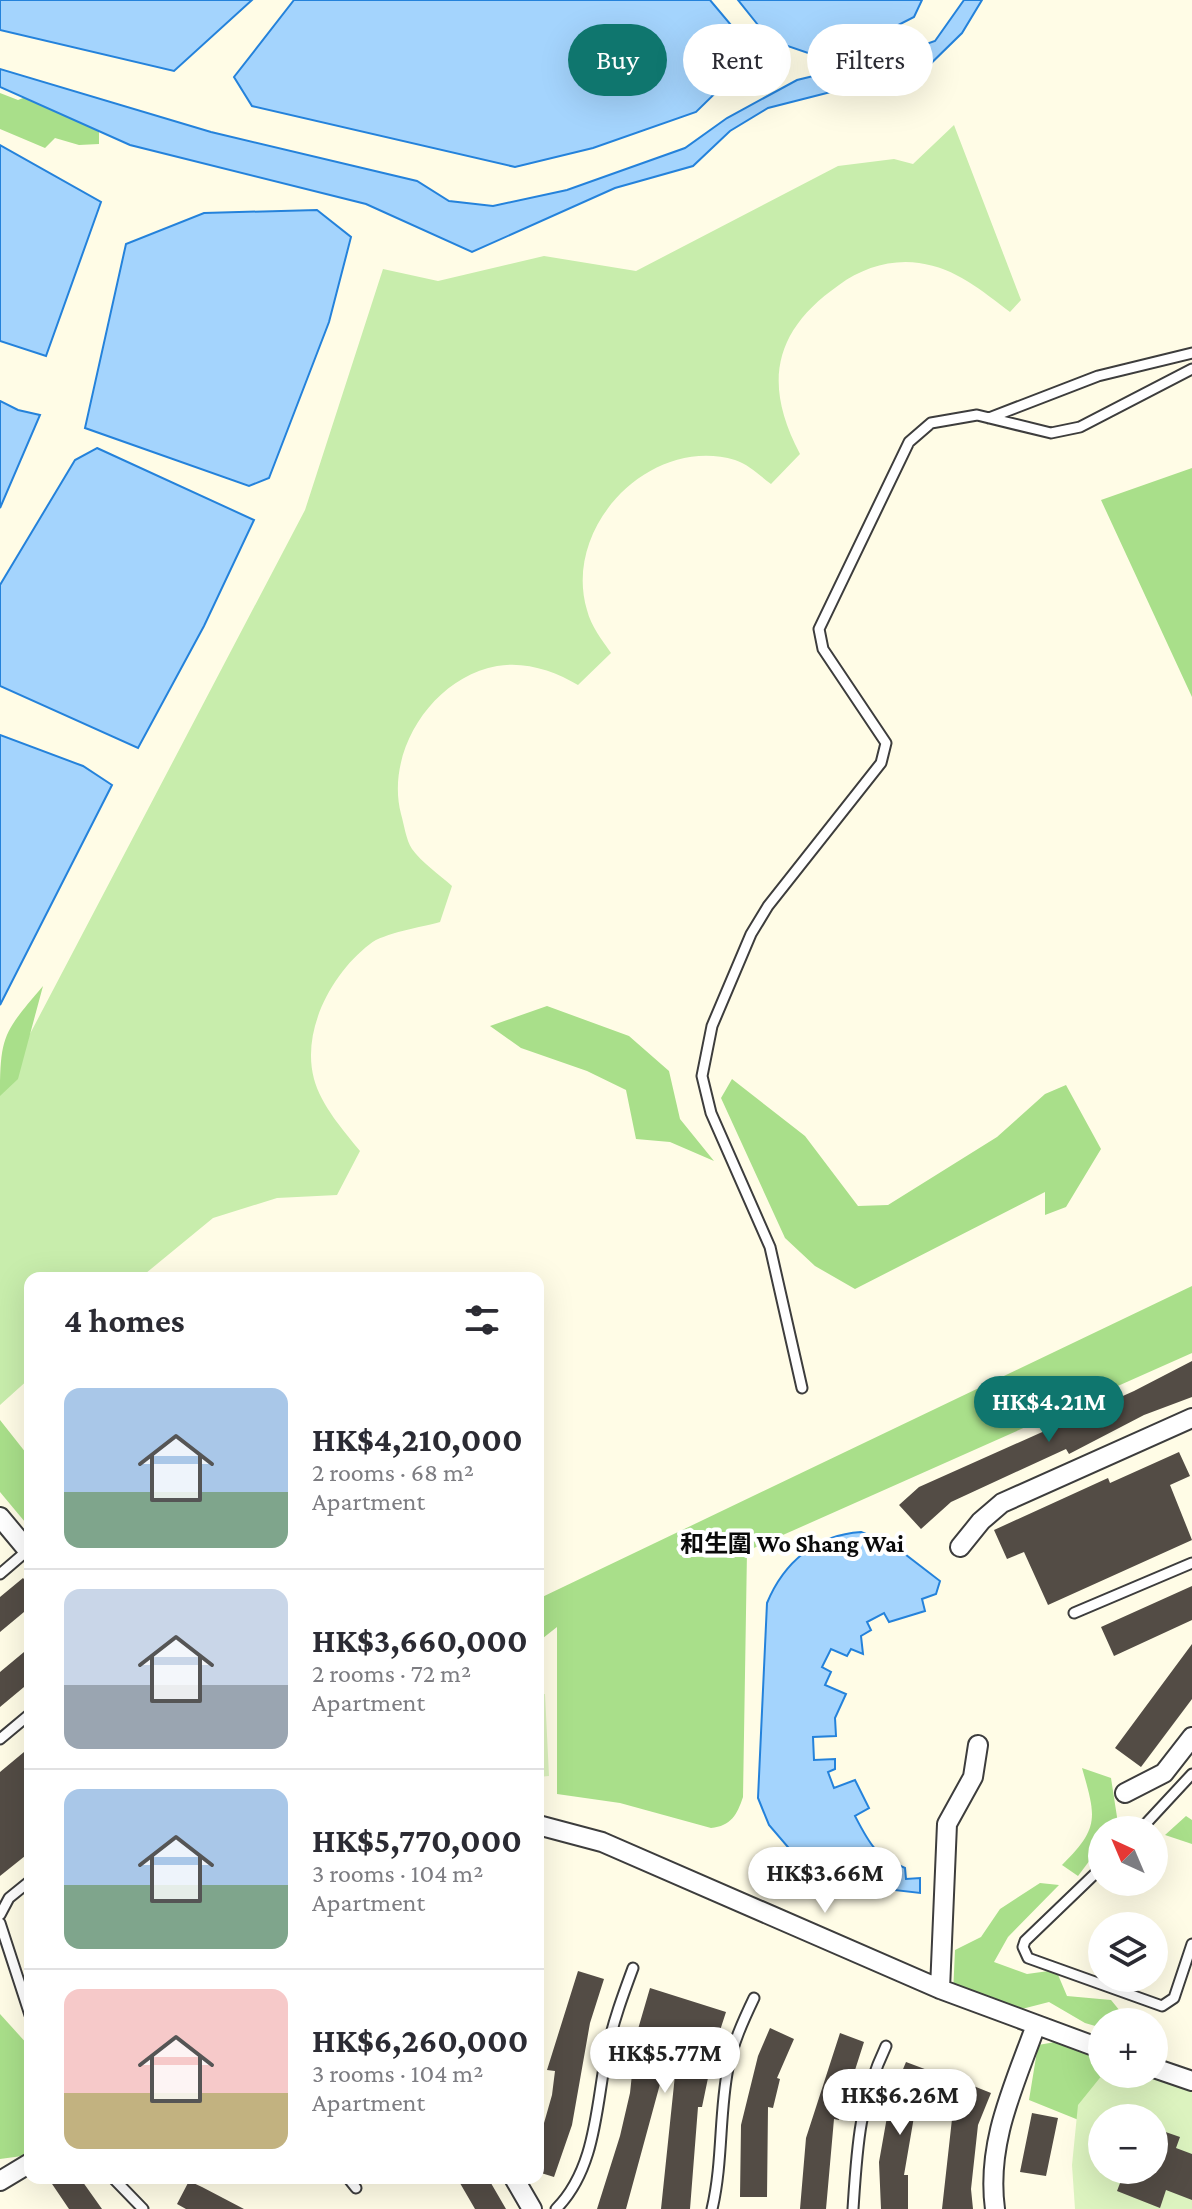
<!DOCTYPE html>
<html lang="en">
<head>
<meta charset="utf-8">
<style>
  :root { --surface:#fff; --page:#f2f2f3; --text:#2b2b33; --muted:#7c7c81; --line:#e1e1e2; --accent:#0f766e }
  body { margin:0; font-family:"Crimson Pro","Noto Sans TC",serif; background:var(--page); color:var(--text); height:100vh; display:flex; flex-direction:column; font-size:30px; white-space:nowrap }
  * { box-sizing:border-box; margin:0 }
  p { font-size:26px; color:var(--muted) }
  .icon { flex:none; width:44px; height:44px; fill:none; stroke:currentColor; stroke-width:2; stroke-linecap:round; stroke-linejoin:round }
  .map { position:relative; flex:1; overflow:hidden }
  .sheet { position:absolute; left:24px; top:1272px; width:520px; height:912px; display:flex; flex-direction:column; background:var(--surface); border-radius:16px; box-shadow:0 8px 32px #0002 }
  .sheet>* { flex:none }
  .banner { position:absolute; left:568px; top:24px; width:504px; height:72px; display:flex; gap:16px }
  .needle { width:52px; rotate:316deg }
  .tools { position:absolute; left:1088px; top:1816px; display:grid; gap:16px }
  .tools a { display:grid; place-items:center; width:80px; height:80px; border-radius:50%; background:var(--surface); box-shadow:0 8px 32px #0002; font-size:40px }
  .price { position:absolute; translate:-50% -68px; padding:0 18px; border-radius:28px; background:#fff; color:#222; font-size:26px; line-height:52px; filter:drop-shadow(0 2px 4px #0008) }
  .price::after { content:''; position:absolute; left:50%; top:48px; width:24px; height:18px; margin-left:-12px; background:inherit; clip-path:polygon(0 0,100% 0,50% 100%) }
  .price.selected { background:var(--accent); color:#fff }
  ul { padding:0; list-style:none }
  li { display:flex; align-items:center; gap:24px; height:200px; padding:0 40px }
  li+li { border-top:2px solid var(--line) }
  li span { display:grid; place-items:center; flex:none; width:224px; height:160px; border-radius:16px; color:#555 }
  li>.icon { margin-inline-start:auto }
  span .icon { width:96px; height:96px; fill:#fffc; stroke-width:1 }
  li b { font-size:34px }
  h2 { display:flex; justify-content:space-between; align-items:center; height:96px; padding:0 40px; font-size:34px }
  .tag { padding:0 28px; border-radius:36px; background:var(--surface); box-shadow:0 8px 32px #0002; font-size:28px; line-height:72px }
  .tag.selected { background:var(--accent); color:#fff }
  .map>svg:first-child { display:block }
  .green { fill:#c8edac }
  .forest { fill:#a9df8a }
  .pitch { fill:#dcf3bf; fill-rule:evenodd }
  .water { fill:#a4d4fd; stroke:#2482db; stroke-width:2 }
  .building { fill:#534c45 }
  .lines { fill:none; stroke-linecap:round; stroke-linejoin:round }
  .service-casing { stroke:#3d3d3d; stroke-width:13 }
  .minor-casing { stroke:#3d3d3d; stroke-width:22 }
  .service { stroke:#fff; stroke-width:9 }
  .minor { stroke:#fff; stroke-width:18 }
  .labels { text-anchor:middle; stroke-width:8; stroke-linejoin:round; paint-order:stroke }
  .quarter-label { font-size:24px; font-weight:bold; fill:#0a0a0a; stroke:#fff }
</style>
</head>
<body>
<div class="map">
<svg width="1192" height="2209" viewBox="0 0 1192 2209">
  <rect width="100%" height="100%" fill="#fffce6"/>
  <path class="green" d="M 954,125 L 1021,300 L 1010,312 C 982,291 956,268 919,263 C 891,259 862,268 839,285 C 773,331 763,384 800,454 L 771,484 C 760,476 748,464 735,460 C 650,435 562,527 587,610 C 591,626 602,640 611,653 L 578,685 C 555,671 525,661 497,666 C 432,678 385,752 401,814 C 404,824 406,840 412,849 C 421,862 440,875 452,886 L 440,922 C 423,927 383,933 370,944 C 332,973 301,1030 314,1079 C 321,1105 343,1130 360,1151 L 337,1195 L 277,1198 L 213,1218 L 140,1278 L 30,1278 L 30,1378 L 0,1405 L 0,1091 L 305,510 L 383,269 L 438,281 L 544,256 L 636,271 L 838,166 L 894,159 L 913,164 Z"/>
  <path class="forest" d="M 48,88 L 99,121 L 99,144 L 79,145 L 55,138 L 45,148 L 0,129 L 0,93 L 18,100 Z
    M 1192,468 L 1192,697 L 1101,500 Z
    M 43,986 L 18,1079 L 0,1096 C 0,1035 4,1032 43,986 Z
    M 547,1006 L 629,1036 L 669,1071 L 680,1119 L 714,1161 L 670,1142 L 636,1139 L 626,1090 L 587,1071 L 521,1048 L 490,1026 Z
    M 732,1079 L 805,1136 L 858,1206 L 888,1205 L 997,1137 L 1045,1094 L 1066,1085 L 1101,1149 L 1066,1207 L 1045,1215 L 1045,1192 L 855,1289 L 815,1266 L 785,1238 L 721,1098 Z
    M 1192,1286 L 1192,1353 L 747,1551 L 743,1797 C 737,1815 731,1826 711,1828 L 620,1803 L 557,1794 L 557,1627 L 538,1642 L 538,1599 Z
    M 0,1420 L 30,1458 L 30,1528 L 0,1492 Z
    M 1082,1768 L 1111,1778 L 1119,1830 L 1102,1830 L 1102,1844 L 1078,1876 L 1062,1865 C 1100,1828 1096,1817 1082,1768 Z
    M 1186,1816 L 1192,1820 L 1192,1844 L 1165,1835 Z
    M 1040,1883 L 1059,1885 L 1008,1937 L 994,1962 L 1027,1974 L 1056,1970 L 1067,1996 L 1111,2000 L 1129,2022 L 1102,2022 L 1102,2028 L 1085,2023 L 1049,2002 L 1010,2012 L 953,1994 L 955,1950 L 981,1937 L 1000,1909 Z
    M 0,2014 L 29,2046 L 30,2146 L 22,2156 L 0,2159 Z
    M 1067,2040 L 1102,2048 L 1102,2074 L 1152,2074 L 1191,2095 L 1102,2118 L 1091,2125 L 1029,2100 L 1038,2045 Z"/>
  <path class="pitch" d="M 538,1694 L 545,1694 L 549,1776 L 538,1777 Z
    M 1103,2074 L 1142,2074 L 1192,2092 L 1192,2209 L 1075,2209 L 1072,2165 L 1078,2105 ZM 1102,2118 L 1154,2118 L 1154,2170 L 1102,2170 Z"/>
  <path class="water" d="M 0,0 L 252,0 L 174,71 L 0,30 Z
    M 294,0 L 710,0 L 747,44 L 743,66 L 696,112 L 593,148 L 515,167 L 252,106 L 234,77 Z
    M 738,0 L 922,0 L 914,17 L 875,37 L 808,53 L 770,40 Z
    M 964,0 L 982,0 L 962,33 L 914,80 L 895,86 L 866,83 L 768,108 L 730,131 L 693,166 L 615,188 L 472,252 L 366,204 L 130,145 L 0,87 L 0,69 L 211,132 L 417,181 L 449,201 L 493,206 L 567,190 L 685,148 L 727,118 L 797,80 L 884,59 L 935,41 Z
    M 0,145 L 101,202 L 46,356 L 0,341 Z
    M 317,210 L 351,237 L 329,322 L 269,478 L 249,486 L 85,428 L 126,244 L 204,213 Z
    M 0,401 L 18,410 L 40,415 L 0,508 Z
    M 97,448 L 254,520 L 204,626 L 138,748 L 0,686 L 0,585 L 75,460 Z
    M 0,735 L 83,766 L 112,785 L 0,1005 Z
    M 861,1532 L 893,1545 L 940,1581 L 936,1594 L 922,1599 L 925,1611 L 889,1622 L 884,1613 L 867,1622 L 871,1630 L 861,1636 L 863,1654 L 851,1649 L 847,1656 L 831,1649 L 822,1667 L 831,1672 L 825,1685 L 846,1694 L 835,1718 L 836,1736 L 813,1737 L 814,1760 L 835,1759 L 835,1769 L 828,1772 L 834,1788 L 855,1780 L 869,1808 L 855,1816 C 870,1845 875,1855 905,1868 L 906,1879 L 920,1878 L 920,1893 L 817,1881 L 769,1825 L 758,1798 L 767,1603 C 784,1562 816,1535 861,1532 Z"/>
  <path class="building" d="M 1192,1361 L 1192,1397 L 1144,1415 L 1069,1454 L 1066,1449 L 951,1502 L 921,1529 L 899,1505 L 919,1487 L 1134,1391 Z
    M 1179,1452 L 1190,1476 L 1170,1485 L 1192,1540 L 1048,1605 L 1024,1552 L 1007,1559 L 994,1530 L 1108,1478 L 1110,1483 Z
    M 23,1578 L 30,1586 L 30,1607 L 0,1632 L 0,1597 Z
    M 1192,1586 L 1192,1620 L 1114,1656 L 1101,1627 Z
    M 1192,1644 L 1192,1699 L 1141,1767 L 1115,1748 Z
    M 30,1647 L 30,1682 L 0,1707 L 0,1672 Z
    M 30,1747 L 30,1852 L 0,1876 L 0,1772 Z
    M 578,1971 L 604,1979 L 590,2023 L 572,2125 L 554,2177 L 538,2172 L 538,2144 L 552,2095 L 555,2071 L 547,2070 Z
    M 650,1988 L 726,2012 L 714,2049 L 702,2107 L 698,2107 L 690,2209 L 661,2209 L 675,2075 L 663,2073 L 626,2209 L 597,2209 L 620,2136 L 630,2093 L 636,2036 Z
    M 770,2028 L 794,2039 L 777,2078 L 780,2079 L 773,2108 L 768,2107 L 767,2197 L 740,2197 L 741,2125 L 758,2056 Z
    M 840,2033 L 864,2042 L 839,2120 L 834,2119 L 826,2209 L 800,2209 L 806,2138 Z
    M 906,2062 L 930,2071 L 916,2105 L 904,2175 L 908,2175 L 908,2209 L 881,2209 L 879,2162 L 890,2100 Z
    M 966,2083 L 991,2093 L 978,2125 L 971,2189 L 973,2209 L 942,2209 L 952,2119 Z
    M 1032,2113 L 1058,2118 L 1046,2176 L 1020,2172 Z
    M 1154,2128 L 1180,2137 L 1176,2148 L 1192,2154 L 1192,2200 L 1166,2190 L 1160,2208 L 1117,2191 L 1125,2170 L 1154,2170 Z
    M 48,2178 L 80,2178 L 102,2209 L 69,2209 Z
    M 457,2178 L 488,2178 L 506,2209 L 475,2209 Z
    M 189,2181 L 202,2187 L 244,2209 L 186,2209 L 177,2204 Z"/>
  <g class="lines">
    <defs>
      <path id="service" d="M 989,418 L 1098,376 L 1192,353
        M 802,1388 L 770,1247 L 711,1113 L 702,1076 L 712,1026 L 751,934 L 768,906 L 881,763 L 886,743 L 823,649 L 819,629 L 909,442 L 931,423 L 977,415 L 1051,433 L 1080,427 L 1192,369
        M 0,1574 L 28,1550
        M 1074,1613 L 1192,1563
        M 0,1739 L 30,1714
        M 1140,1830 L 1192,1774
        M 1102,1867 L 1025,1941 L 1023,1947 L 1028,1958 L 1162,2006 L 1174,1998 L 1192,1944
        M 0,1915 L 9,1898 L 30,1881
        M 0,1923 L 30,2015
        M 113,2178 L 143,2209
        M 348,2178 L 356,2188
        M 556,2209 C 597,2168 596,2103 607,2051 C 613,2022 623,1995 633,1968
        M 712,2209 C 723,2162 719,2114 728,2068 C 733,2043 743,2021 754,1998
        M 853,2209 C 857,2147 859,2103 886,2046"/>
      <path id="minor" d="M 0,1517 L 30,1553
        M 960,1547 L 981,1521 L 1002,1503 L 1192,1418
        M 1125,1793 L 1164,1773 L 1192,1737
        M 538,1825 L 602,1842 L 940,1989 L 1102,2049
        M 940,1989 L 947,1824 L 973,1777 L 978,1745
        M 1154,2068 L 1192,2081
        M 514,2178 L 532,2209
        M 0,2181 L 30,2163
        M 995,2209 C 986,2143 1014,2086 1036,2025"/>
    </defs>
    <use href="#service" class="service-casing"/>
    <use href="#minor" class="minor-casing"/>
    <use href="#service" class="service"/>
    <use href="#minor" class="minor"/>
  </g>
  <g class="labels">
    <g class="quarter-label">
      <text x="792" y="1552">和生圍 Wo Shang Wai</text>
    </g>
  </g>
</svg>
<div class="tools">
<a><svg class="needle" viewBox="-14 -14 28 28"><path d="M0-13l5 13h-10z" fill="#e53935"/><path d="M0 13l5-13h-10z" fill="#7c7c81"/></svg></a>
<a><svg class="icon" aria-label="layers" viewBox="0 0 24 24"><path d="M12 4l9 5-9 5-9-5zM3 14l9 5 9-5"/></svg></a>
<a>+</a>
<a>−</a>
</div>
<b class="price selected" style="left:1049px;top:1444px">HK$4.21M</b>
<b class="price" style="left:825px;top:1915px">HK$3.66M</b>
<b class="price" style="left:665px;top:2095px">HK$5.77M</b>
<b class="price" style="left:900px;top:2137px">HK$6.26M</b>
<div class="banner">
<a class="tag selected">Buy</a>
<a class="tag">Rent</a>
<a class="tag">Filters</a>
</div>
<section class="sheet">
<h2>4 homes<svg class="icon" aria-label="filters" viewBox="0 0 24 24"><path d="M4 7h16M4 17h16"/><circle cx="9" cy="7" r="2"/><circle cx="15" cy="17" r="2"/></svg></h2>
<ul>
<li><span style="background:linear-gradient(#a9c7e8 65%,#7fa58c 0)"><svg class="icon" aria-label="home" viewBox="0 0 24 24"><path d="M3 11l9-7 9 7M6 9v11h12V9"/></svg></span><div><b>HK$4,210,000</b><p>2 rooms · 68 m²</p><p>Apartment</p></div></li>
<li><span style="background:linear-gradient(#c9d6e8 60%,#9aa5b1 0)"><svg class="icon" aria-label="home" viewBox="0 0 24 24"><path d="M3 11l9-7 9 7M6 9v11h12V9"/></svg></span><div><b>HK$3,660,000</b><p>2 rooms · 72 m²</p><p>Apartment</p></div></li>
<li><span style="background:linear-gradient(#a9c7e8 60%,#7fa58c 0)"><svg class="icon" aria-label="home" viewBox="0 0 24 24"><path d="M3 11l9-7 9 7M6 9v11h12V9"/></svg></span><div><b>HK$5,770,000</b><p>3 rooms · 104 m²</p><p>Apartment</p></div></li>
<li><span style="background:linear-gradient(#f6c9c9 65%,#c2b280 0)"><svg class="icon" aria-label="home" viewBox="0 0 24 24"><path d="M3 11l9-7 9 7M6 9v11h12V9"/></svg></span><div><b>HK$6,260,000</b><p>3 rooms · 104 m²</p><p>Apartment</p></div></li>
</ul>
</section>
</div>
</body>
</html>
